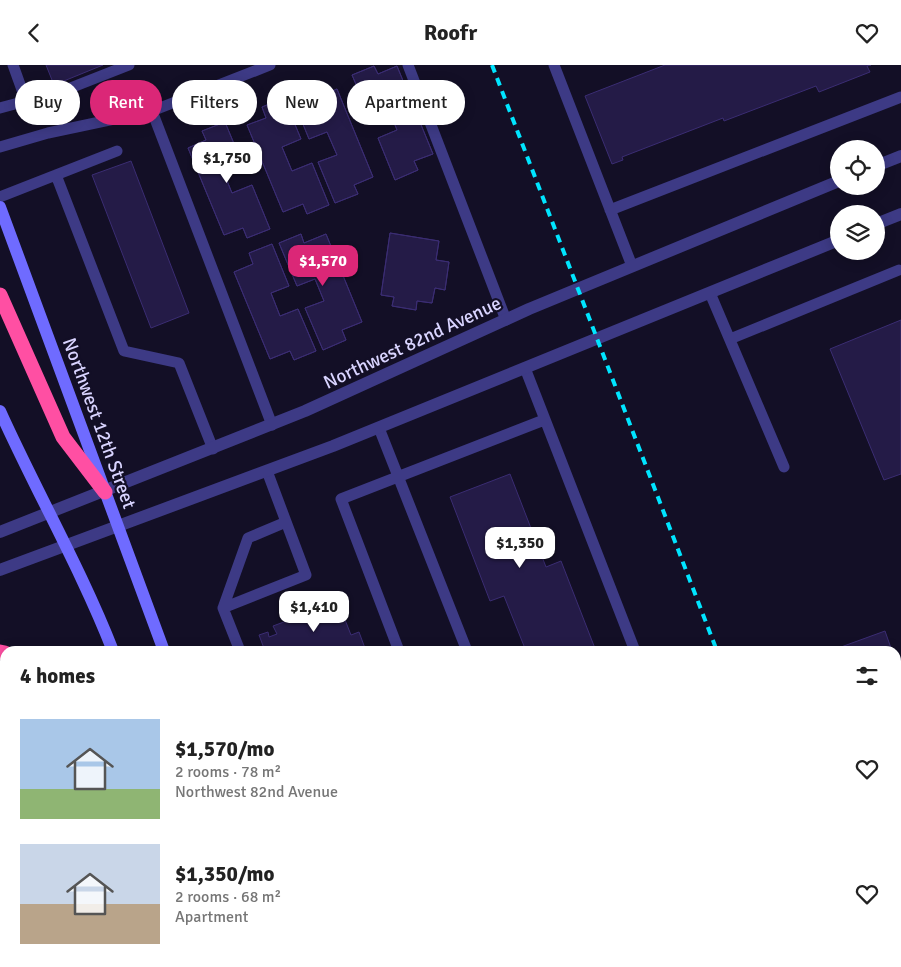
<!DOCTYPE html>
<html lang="en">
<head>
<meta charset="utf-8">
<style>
  :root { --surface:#fff; --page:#f2f2f2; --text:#222; --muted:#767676; --accent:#db2777 }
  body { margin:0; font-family:Signika,sans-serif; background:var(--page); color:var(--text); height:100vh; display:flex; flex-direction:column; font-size:19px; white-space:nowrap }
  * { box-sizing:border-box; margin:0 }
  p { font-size:16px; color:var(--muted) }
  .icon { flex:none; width:28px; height:28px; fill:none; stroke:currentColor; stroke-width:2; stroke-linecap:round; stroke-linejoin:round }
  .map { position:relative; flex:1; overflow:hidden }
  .sheet { position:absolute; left:0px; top:581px; width:901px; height:321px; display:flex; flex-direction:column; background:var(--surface); border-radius:15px 15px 0 0; box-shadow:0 2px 12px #0003 }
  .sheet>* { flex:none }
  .top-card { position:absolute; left:15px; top:15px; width:500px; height:45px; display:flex; gap:10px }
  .fabs { position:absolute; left:830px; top:75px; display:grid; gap:10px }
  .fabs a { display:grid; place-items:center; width:55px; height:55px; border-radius:50%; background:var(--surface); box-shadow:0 2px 12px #0003; font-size:25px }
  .price { position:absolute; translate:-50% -42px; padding:0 11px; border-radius:10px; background:#fff; color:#222; font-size:16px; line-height:32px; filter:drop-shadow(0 1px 2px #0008) }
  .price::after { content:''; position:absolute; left:50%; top:30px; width:15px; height:11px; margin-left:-8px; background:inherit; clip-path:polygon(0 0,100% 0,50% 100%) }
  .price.active { background:var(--accent); color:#fff }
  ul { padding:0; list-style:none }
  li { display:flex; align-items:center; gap:15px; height:125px; padding:0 20px }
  li span { display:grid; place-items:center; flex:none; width:140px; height:100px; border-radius:0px; color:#555 }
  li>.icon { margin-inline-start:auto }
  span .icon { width:60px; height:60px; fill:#fffc; stroke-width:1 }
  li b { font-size:21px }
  h2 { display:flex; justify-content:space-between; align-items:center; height:60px; padding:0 20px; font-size:21px }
  .chip { padding:0 18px; border-radius:22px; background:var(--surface); box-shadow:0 2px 12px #0003; font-size:18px; line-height:45px }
  .chip.active { background:var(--accent); color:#fff }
  header { display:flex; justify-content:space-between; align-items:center; height:65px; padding:0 20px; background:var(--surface); font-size:22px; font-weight:700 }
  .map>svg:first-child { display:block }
  .building { fill:#241b47; stroke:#3b2d73 }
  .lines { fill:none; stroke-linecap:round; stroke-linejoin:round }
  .service { stroke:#3d3a85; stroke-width:11 }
  .tertiary { stroke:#3d3a85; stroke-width:12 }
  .secondary { stroke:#6f6bff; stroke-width:12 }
  .motorway { stroke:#ff4fa3; stroke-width:15 }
  .rail { stroke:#00e5ff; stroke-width:4; stroke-dasharray:8 6; stroke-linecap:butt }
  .labels { text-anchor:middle; stroke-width:4.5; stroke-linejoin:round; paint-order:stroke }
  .street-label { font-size:19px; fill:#d9d4ff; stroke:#130f26 }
</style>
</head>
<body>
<header><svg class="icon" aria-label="back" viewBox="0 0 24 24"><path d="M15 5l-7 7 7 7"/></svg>Roofr<svg class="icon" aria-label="heart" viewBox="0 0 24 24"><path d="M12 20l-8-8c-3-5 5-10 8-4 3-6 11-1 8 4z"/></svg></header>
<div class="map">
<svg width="901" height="902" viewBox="0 0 901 902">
  <rect width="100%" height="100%" fill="#130f26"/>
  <path class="building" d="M 46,0 L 103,0 L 54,20 Z
    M 665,0 L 871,0 L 867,1 L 870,7 L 819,27 L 816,21 L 724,56 L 723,53 L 622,92 L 623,95 L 612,99 L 585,31 Z
    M 374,1 L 378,9 L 397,1 L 433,89 L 414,96 L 418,105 L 395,115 L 378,73 L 397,65 L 388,42 L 369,50 L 352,10 Z
    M 374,1 L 378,9 L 397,1 L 433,89 L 414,96 L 418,105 L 395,115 L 378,73 L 397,65 L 388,42 L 369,50 L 352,10 Z
    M 314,23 L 318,32 L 337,24 L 373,112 L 354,120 L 358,129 L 335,138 L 318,97 L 337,90 L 327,67 L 309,74 L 292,32 Z
    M 314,23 L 318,32 L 337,24 L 373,112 L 354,120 L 358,129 L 335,138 L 318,97 L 337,90 L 327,67 L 309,74 L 292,32 Z
    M 284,33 L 301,74 L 282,82 L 292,106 L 312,98 L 329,140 L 307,149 L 303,139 L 283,147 L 247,60 L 266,53 L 262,42 Z
    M 284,33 L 301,74 L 282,82 L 292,106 L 312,98 L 329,140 L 307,149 L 303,139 L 283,147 L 247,60 L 266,53 L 262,42 Z
    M 225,57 L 242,98 L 223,106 L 232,128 L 252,120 L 270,164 L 247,173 L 243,163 L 224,170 L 188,83 L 206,75 L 202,66 Z
    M 225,57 L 242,98 L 223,106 L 232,128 L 252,120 L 270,164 L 247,173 L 243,163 L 224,170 L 188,83 L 206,75 L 202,66 Z
    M 131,96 L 189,248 L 151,263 L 92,110 Z
    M 390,168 L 439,176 L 436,195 L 449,197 L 445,225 L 435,223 L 432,238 L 417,236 L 416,245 L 392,241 L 394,232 L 381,230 Z
    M 390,168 L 439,176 L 436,195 L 449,197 L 445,225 L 435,223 L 432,238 L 417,236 L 416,245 L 392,241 L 394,232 L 381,230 Z
    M 301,169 L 304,178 L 326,169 L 362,257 L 342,265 L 346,275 L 323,285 L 305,243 L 324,236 L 315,214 L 297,221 L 279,178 Z
    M 301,169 L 304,178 L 326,169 L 362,257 L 342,265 L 346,275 L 323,285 L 305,243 L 324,236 L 315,214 L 297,221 L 279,178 Z
    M 272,179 L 289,221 L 271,228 L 280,251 L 298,244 L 316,286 L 294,295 L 290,286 L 270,294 L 234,207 L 253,199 L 249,188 Z
    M 272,179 L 289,221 L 271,228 L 280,251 L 298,244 L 316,286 L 294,295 L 290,286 L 270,294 L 234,207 L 253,199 L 249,188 Z
    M 901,255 L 901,409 L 884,415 L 830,284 Z
    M 510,409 L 546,502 L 561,496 L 596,586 L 526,586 L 504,531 L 490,536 L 450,432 Z
    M 338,537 L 351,570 L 359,567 L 366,586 L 265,586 L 259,570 L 268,567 L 269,572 L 277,569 L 273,561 Z
    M 885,566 L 892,586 L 830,586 Z
    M 896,596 L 901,609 L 901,869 L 896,871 Z
    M 410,898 L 495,898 L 497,902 L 412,902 Z
    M 667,898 L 783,898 L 785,902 L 669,902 Z"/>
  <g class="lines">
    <path class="service" d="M 270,0 L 152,46 L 272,360
      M 408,0 L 506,255
      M 554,0 L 632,201
      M 26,36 L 55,29 L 129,0
      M 0,43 L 26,36 L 13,0
      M 0,82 L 48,68 L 152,46
      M 56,110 L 124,286 L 179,298 L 213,384
      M 0,132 L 117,86
      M 610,145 L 901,32
      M 710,228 L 784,402
      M 730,274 L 899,205
      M 525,303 L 635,586
      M 379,363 L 467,586
      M 223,543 L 248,473 L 286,457
      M 240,586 L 223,543 L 306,510 L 267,406
      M 399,586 L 341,434 L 544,355
      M 359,898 L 361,902
      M 549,898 L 551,902
      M 634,898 L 636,902"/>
    <path class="tertiary" d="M 876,101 L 901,91
      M 876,159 L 901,149
      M 0,467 L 305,346 L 529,244 L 839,116
      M 0,505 L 333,381 L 839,175"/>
    <path class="secondary" d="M 0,142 L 164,586
      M 0,346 C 36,426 81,504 113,586
      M 232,898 L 234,902
      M 283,898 L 284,902"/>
    <path class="motorway" d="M 0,230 L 63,372 L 105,427
      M 0,587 L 5,588
      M 0,699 L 5,711
      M 83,898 L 85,902
      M 160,898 L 161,902"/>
    <path class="rail" d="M 492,0 L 717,586
      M 837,898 L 839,902"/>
  </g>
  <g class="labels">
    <g class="street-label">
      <text transform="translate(412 277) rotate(-25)" y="7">Northwest 82nd Avenue</text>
      <text transform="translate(100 358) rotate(70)" y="7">Northwest 12th Street</text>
    </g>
  </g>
</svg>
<div class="fabs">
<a><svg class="icon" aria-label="locate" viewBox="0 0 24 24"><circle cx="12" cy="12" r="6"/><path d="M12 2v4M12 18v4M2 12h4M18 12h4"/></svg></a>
<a><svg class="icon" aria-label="layers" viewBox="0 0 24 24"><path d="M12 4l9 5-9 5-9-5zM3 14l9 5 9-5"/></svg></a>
</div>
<b class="price" style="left:227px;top:119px">$1,750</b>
<b class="price active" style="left:323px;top:222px">$1,570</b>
<b class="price" style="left:520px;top:504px">$1,350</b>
<b class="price" style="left:314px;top:568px">$1,410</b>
<div class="top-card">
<a class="chip">Buy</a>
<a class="chip active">Rent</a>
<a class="chip">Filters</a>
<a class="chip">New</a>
<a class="chip">Apartment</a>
</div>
<section class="sheet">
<h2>4 homes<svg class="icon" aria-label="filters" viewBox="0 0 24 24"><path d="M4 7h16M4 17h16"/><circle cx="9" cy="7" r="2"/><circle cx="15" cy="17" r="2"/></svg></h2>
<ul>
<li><span style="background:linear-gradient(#a9c7e8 70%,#8fb573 0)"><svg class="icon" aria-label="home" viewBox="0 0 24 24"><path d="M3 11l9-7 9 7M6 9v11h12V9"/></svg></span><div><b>$1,570/mo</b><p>2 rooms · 78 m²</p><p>Northwest 82nd Avenue</p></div><svg class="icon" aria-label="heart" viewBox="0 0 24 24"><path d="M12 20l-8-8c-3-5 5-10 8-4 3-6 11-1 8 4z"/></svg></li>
<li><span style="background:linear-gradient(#c9d6e8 60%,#b9a48a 0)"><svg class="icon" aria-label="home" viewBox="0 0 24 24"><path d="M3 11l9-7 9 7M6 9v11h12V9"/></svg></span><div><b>$1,350/mo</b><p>2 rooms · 68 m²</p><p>Apartment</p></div><svg class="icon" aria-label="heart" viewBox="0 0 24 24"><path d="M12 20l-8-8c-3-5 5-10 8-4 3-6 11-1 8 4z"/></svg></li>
</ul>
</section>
</div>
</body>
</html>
